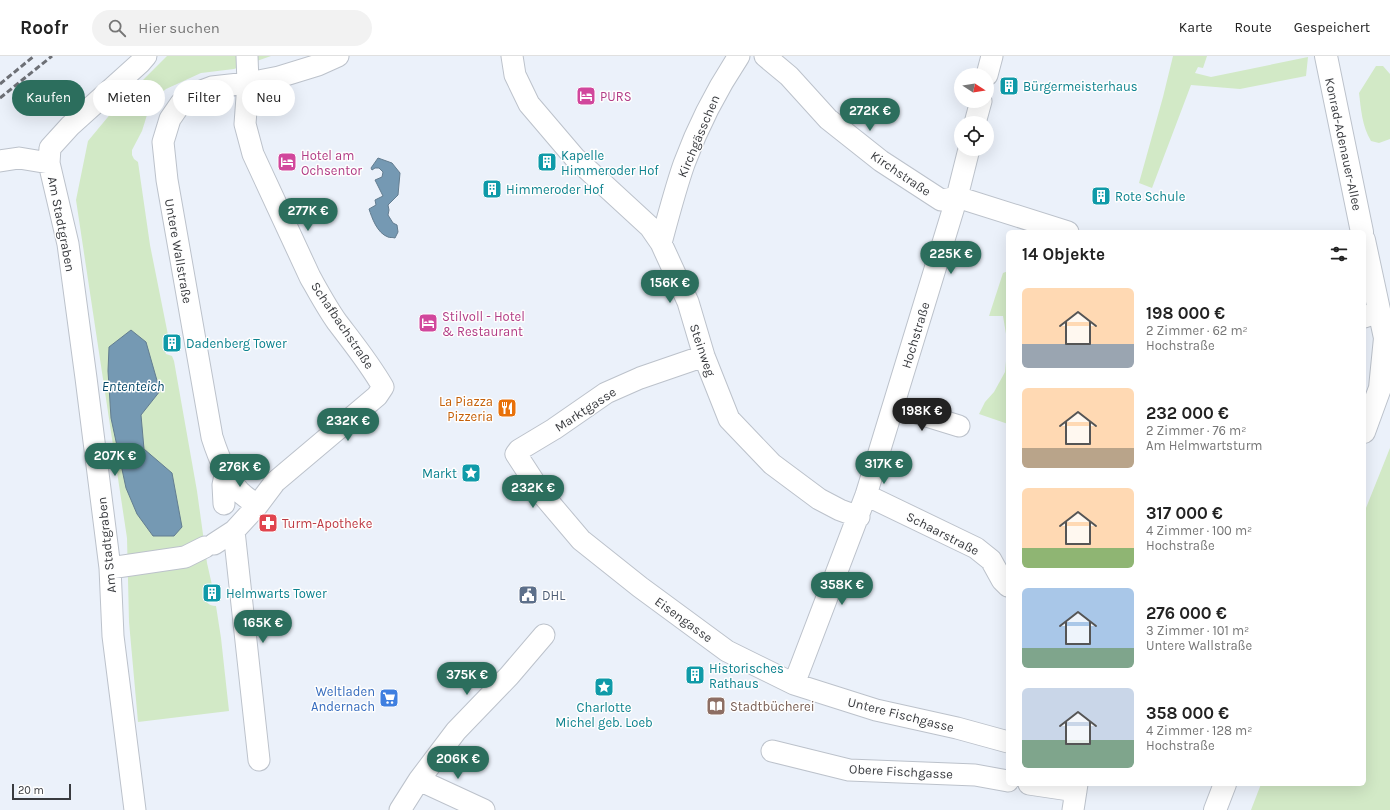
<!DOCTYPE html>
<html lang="de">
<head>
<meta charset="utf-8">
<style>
  :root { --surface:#fff; --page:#f2f2f2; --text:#222; --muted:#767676; --line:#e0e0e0; --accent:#2c6e5d }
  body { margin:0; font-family:Karla,sans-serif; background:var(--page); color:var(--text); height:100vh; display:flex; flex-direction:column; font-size:15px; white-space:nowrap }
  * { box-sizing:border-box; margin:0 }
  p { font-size:13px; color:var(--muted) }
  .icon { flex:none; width:22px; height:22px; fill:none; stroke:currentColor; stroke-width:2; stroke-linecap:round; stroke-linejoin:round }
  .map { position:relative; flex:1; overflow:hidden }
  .sheet { position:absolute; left:1006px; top:174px; width:360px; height:556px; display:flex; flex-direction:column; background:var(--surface); border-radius:6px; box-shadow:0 4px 16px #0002 }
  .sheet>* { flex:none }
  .hud { position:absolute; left:12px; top:24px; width:380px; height:36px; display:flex; gap:8px }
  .needle { width:26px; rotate:102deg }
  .tools { position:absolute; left:954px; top:12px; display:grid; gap:8px }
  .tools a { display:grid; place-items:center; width:40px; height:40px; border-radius:50%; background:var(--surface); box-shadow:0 4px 16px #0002; font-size:20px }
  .scale { position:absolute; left:12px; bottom:10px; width:59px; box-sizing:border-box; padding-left:4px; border:2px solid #393b3f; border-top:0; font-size:11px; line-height:14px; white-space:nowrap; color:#393b3f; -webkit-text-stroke:3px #fefefe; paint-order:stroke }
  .price { position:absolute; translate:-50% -34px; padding:0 9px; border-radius:14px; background:var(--accent); color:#fff; font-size:13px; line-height:26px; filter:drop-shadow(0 1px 2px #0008) }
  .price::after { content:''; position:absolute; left:50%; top:24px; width:12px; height:9px; margin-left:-6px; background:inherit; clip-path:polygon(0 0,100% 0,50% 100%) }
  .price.on { background:#222; color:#fff }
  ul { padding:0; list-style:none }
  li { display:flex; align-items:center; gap:12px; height:100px; padding:0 16px }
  li span { display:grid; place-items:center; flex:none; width:112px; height:80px; border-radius:6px; color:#555 }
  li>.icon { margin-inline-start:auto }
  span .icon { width:48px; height:48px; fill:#fffc; stroke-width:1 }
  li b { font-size:17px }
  h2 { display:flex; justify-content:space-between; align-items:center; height:48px; padding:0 16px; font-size:17px }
  .tag { padding:0 14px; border-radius:18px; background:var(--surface); box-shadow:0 4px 16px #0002; font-size:14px; line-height:36px }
  .tag.on { background:var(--accent); color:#fff }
  header { display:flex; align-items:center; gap:24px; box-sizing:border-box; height:56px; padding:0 20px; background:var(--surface); border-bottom:1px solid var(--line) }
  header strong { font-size:19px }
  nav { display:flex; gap:22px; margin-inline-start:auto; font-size:14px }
  .search { width:280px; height:36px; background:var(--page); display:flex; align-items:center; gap:10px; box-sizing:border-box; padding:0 14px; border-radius:22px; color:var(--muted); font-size:15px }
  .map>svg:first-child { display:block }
  .green { fill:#d2e9c6 }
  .water { fill:#7599b3; stroke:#637d90 }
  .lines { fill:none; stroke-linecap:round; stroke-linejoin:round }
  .street-casing { stroke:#bcc2cb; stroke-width:23 }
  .secondary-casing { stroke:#bcc2cb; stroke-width:24 }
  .street { stroke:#fff; stroke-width:21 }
  .secondary { stroke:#fff; stroke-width:22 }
  .rail { stroke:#6d7076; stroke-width:3; stroke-dasharray:6 3; stroke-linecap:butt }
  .labels { text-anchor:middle; stroke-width:3; stroke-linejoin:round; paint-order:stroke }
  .culture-label { font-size:13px; fill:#0d838f; stroke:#fefefe; text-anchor:start }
  .hotel-label { font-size:13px; fill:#b23c85; stroke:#fefefe; text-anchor:start }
  .street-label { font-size:13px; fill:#393b3f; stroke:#fefefe }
  .food-label { font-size:13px; fill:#c56008; stroke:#fefefe; text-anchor:end }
  .health-label { font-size:13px; fill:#be3a42; stroke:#fefefe; text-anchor:start }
  .service-label { font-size:13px; fill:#4e5e75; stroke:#fefefe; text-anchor:start }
  .shop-label { font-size:13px; fill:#366cbe; stroke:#fefefe; text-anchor:end }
  .education-label { font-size:13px; fill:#785e54; stroke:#fefefe; text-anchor:start }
  .water-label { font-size:14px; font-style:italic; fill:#004568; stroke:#fefefe }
</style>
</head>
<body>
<header>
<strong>Roofr</strong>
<div class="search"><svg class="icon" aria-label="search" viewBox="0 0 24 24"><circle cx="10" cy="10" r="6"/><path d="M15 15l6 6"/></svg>Hier suchen</div>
<nav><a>Karte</a><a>Route</a><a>Gespeichert</a></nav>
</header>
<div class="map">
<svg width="1390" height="754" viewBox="0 0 1390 754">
  <rect width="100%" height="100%" fill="#ebf1fa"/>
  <path class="green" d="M 167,0 L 271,0 L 234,13 L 201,17 L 166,33 L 151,46 L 142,75 L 132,94 L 132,99 L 134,103 L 138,106 L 150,189 L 168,279 C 162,286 163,290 166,298 L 172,300 L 174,305 L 197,435 L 207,507 L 212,529 C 200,534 203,550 216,550 L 221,582 L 229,655 L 138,666 L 129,566 L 127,482 L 76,144 L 88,85 L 117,50 Z
    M 1173,0 L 1207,0 L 1203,12 L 1198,11 L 1195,17 L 1211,21 L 1308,1 L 1306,20 L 1240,33 L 1191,29 L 1152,132 L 1139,127 L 1163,41 Z
    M 1376,10 L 1383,10 L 1390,18 L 1390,83 L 1379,87 L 1371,85 C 1362,70 1361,53 1359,37 Z
    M 1008,215 L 1008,290 L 1003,260 L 989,260 L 1003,217 Z
    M 1008,301 L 1008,368 L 979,358 L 985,346 L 994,336 L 1005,316 L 1006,305 Z
    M 1390,392 L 1390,754 L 1251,754 L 1261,728 L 1364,728 L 1364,457 Z"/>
  <path class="water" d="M 378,102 L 392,107 L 400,117 L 398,139 L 388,149 L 389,154 L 388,159 L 393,167 L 397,169 L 398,176 L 395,182 C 392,181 390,182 388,181 C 377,177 372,162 369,153 L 376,149 L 375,144 L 383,140 L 375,124 L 382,121 L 383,116 L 379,112 L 375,112 L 372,114 L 371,112 Z
    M 131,274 L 146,286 L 160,335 L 141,359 L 144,393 L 172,417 L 182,471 L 174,480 L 153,480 L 137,458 L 126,432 L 111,362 L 108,315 L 109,291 Z"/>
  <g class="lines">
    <defs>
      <path id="street" d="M 512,0 L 515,19 L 529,48 L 575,102 L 650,171 L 661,187 L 688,246 L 704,300 L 729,363 L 772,408 L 819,443 L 840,454 L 859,461
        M 765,0 L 789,20 L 828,63 L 881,105 L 941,144 L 957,141 L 1068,176
        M 987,19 L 992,0
        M 975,67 L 981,45
        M 0,105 L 19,102 L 49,107
        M 661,187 C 668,161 675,134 684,108 C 698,70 717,33 739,0
        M 1364,261 L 1379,256
        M 704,300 L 640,322 L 606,337 L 554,373 L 519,394 L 516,398 L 542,438 L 581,484 L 640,531 L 727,595 L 794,628 L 876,654 L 957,672 L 1008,686
        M 894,350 L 959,370
        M 866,439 L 976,492 L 991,504 L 1002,524 L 1008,530
        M 224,448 L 223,429 L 226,414
        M 257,450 C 252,445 245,441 240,436 C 226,421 218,400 212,381 L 167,124 L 163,86 L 170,63 L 181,47 L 196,37 L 212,31 L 248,27 L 279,21 L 318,9 L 338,0
        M 234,475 L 259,704
        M 214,488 L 234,475 L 257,450 L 275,426 L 377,340 L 383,331 C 370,308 353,287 337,266 C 327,252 319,237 310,221 L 253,98 L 245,68 L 248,27 L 247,0
        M 110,512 L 185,501 L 205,491
        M 794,628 L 866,439 L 957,141 L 969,93
        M 772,695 L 849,714 L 975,719 L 1008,725
        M 419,724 L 484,754
        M 1029,728 L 1076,735
        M 135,754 L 113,580 L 110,512 L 86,322 L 68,188 L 49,107 L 50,92 L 70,70 L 140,7 L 146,0
        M 400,754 L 419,724 L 456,675 L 509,620 L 544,579
        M 1073,754 L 1077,728"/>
      <path id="secondary" d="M 1326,0 L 1362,176
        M 1364,184 L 1385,282 L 1380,332 L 1364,376
        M 1215,754 L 1225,728"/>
    </defs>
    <use href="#street" class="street-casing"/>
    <use href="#secondary" class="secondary-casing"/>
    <use href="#street" class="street"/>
    <use href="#secondary" class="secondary"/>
    <path class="rail" d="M 0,28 L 34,0
      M 0,42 L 52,0"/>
  </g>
  <defs>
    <symbol id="building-square" viewBox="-11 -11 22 22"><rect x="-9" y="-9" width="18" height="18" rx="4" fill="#0f9aa8" stroke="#fefefe"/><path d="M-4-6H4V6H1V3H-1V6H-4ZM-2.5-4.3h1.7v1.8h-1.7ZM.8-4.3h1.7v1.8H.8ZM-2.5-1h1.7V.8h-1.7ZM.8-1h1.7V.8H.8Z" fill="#fff"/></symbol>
    <symbol id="hotel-square" viewBox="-11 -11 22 22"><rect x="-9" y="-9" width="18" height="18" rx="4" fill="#d1479c" stroke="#fefefe"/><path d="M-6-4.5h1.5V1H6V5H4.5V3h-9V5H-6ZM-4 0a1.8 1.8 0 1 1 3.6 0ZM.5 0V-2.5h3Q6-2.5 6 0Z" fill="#fff"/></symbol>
    <symbol id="restaurant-square" viewBox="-11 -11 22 22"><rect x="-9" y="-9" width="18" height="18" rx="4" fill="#e8710a" stroke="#fefefe"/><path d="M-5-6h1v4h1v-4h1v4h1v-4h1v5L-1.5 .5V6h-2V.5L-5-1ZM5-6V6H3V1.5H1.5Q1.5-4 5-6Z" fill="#fff"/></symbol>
    <symbol id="sight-square" viewBox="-11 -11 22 22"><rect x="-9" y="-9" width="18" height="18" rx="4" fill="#0f9aa8" stroke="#fefefe"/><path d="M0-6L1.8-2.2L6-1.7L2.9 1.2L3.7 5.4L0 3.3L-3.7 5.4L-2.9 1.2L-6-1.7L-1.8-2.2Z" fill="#fff"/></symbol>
    <symbol id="pharmacy-square" viewBox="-11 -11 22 22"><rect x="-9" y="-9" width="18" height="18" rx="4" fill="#e0444e" stroke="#fefefe"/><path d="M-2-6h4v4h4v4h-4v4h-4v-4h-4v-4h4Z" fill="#fff"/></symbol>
    <symbol id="civic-square" viewBox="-11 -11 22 22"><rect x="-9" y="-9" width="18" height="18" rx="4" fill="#5c6f8a" stroke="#fefefe"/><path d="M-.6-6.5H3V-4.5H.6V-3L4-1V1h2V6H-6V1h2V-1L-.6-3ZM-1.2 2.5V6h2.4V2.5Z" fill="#fff"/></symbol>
    <symbol id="supermarket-square" viewBox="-11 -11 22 22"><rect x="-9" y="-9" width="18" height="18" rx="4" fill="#3f7fe0" stroke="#fefefe"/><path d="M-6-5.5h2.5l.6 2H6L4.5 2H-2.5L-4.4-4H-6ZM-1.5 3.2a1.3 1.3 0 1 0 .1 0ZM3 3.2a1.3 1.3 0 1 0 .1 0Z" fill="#fff"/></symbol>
    <symbol id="library-square" viewBox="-11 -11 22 22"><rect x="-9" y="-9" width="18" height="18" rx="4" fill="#8d6e63" stroke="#fefefe"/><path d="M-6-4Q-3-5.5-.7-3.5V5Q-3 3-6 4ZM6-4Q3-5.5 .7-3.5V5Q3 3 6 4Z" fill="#fff"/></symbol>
  </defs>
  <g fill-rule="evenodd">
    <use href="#building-square" x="998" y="19" width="22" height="22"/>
    <use href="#hotel-square" x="575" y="29" width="22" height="22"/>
    <use href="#hotel-square" x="276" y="95" width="22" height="22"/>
    <use href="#building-square" x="536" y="95" width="22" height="22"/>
    <use href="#building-square" x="481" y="122" width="22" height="22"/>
    <use href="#building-square" x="1090" y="129" width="22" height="22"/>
    <use href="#hotel-square" x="417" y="256" width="22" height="22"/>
    <use href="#building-square" x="161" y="276" width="22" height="22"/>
    <use href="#restaurant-square" x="496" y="341" width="22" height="22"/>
    <use href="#sight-square" x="460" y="406" width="22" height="22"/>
    <use href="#pharmacy-square" x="257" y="456" width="22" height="22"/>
    <use href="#building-square" x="201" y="526" width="22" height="22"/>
    <use href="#civic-square" x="517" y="528" width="22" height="22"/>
    <use href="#building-square" x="684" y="608" width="22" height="22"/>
    <use href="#sight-square" x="593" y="620" width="22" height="22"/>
    <use href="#supermarket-square" x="378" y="631" width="22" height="22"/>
    <use href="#library-square" x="705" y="639" width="22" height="22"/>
  </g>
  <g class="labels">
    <g class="culture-label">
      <text x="1023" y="35">Bürgermeisterhaus</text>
      <text x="561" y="104">Kapelle<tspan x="561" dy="15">Himmeroder Hof</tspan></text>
      <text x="506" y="138">Himmeroder Hof</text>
      <text x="1115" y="145">Rote Schule</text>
      <text x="186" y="292">Dadenberg Tower</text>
      <text x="457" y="422" text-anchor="end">Markt</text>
      <text x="226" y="542">Helmwarts Tower</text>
      <text x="709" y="617">Historisches<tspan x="709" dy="15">Rathaus</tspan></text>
      <text x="604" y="656" text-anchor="middle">Charlotte<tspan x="604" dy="15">Michel geb. Loeb</tspan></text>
    </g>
    <g class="hotel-label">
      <text x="600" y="45">PURS</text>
      <text x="301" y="104">Hotel am<tspan x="301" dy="15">Ochsentor</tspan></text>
      <text x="442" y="265">Stilvoll - Hotel<tspan x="442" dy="15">&amp; Restaurant</tspan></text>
    </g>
    <g class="street-label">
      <text transform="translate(698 80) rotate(-67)" y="5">Kirchgässchen</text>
      <text transform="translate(1344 88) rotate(78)" y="5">Konrad-Adenauer-Allee</text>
      <text transform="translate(901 117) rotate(34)" y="5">Kirchstraße</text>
      <text transform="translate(62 168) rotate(79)" y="5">Am Stadtgraben</text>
      <text transform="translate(179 195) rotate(80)" y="5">Untere Wallstraße</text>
      <text transform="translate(343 269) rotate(56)" y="5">Schafbachstraße</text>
      <text transform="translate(915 279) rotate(-73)" y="5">Hochstraße</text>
      <text transform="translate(703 294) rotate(71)" y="5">Steinweg</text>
      <text transform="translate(585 353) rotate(-33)" y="5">Marktgasse</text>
      <text transform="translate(943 477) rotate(27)" y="5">Schaarstraße</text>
      <text transform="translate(106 489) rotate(-96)" y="5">Am Stadtgraben</text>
      <text transform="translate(684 563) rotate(36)" y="5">Eisengasse</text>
      <text transform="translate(901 658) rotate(14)" y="5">Untere Fischgasse</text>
      <text transform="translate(901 715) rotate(3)" y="5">Obere Fischgasse</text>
    </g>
    <g class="food-label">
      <text x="493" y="350">La Piazza<tspan x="493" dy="15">Pizzeria</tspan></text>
    </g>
    <g class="health-label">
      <text x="282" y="472">Turm-Apotheke</text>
    </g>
    <g class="service-label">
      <text x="542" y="544">DHL</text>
    </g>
    <g class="shop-label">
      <text x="375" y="640">Weltladen<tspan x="375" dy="15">Andernach</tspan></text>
    </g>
    <g class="education-label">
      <text x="730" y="655">Stadtbücherei</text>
    </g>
    <g class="water-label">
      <text x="133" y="335">Ententeich</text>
    </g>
  </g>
</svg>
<div class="tools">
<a><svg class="needle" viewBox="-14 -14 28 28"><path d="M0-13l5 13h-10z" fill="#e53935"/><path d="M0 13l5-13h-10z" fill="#767676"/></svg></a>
<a><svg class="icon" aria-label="locate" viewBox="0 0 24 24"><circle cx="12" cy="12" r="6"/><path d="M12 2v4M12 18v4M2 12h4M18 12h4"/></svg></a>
</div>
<div class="scale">20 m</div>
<b class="price" style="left:870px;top:76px">272K €</b>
<b class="price" style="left:308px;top:176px">277K €</b>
<b class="price" style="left:951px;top:219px">225K €</b>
<b class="price" style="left:670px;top:248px">156K €</b>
<b class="price on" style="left:922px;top:376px">198K €</b>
<b class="price" style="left:348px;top:386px">232K €</b>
<b class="price" style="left:115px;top:421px">207K €</b>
<b class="price" style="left:884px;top:429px">317K €</b>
<b class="price" style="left:240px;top:432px">276K €</b>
<b class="price" style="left:533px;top:453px">232K €</b>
<b class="price" style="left:842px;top:550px">358K €</b>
<b class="price" style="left:263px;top:588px">165K €</b>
<b class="price" style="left:467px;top:640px">375K €</b>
<b class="price" style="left:458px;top:724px">206K €</b>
<div class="hud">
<a class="tag on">Kaufen</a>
<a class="tag">Mieten</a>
<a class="tag">Filter</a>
<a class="tag">Neu</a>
</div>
<section class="sheet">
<h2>14 Objekte<svg class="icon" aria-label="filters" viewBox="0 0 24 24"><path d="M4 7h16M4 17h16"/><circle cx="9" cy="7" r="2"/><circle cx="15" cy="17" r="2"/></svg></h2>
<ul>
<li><span style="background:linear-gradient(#ffd9b3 70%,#9aa5b1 0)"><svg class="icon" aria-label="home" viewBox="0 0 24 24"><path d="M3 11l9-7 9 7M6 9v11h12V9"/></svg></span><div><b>198 000 €</b><p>2 Zimmer · 62 m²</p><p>Hochstraße</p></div></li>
<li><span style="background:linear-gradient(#ffd9b3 75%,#b9a48a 0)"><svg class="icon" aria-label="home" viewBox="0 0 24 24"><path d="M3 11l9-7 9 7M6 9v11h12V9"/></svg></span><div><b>232 000 €</b><p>2 Zimmer · 76 m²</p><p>Am Helmwartsturm</p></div></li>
<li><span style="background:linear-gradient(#ffd9b3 75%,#8fb573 0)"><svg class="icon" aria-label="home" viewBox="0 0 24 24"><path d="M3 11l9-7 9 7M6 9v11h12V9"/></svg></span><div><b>317 000 €</b><p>4 Zimmer · 100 m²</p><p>Hochstraße</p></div></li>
<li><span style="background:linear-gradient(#a9c7e8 75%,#7fa58c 0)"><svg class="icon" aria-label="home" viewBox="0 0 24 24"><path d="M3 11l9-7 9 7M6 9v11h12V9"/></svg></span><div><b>276 000 €</b><p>3 Zimmer · 101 m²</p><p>Untere Wallstraße</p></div></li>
<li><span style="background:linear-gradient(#c9d6e8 65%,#7fa58c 0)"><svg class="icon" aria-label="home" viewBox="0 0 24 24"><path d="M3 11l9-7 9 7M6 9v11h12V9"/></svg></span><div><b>358 000 €</b><p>4 Zimmer · 128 m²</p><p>Hochstraße</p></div></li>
</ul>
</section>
</div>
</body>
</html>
